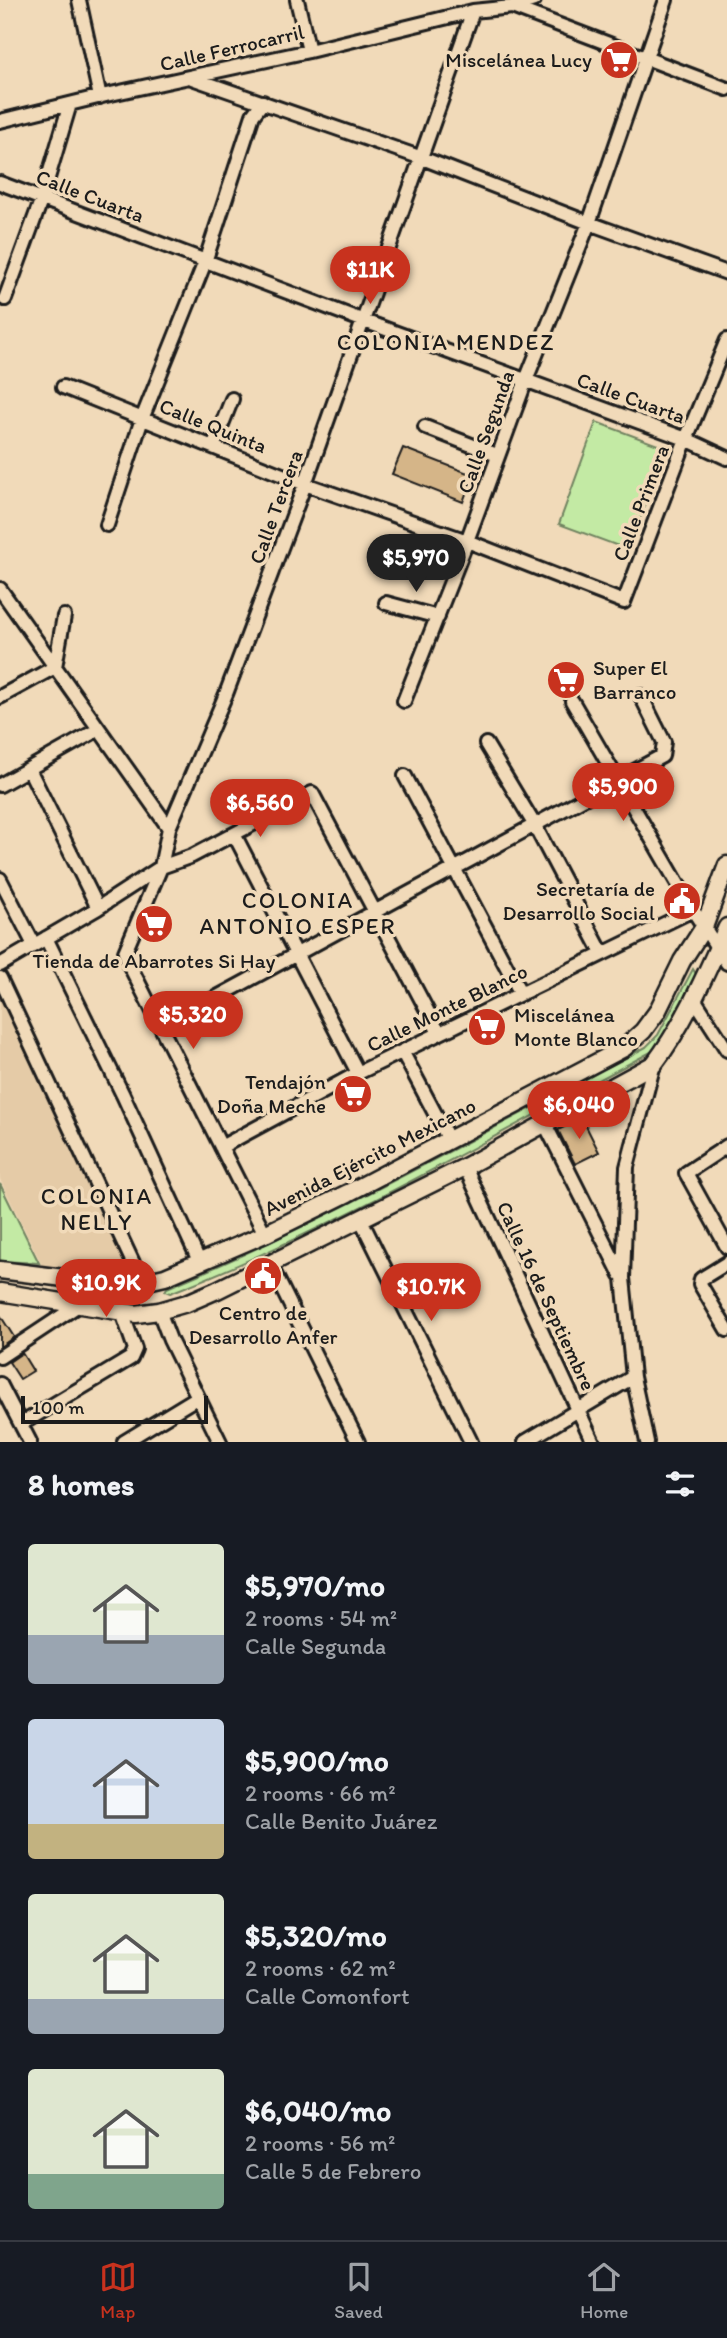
<!DOCTYPE html>
<html lang="en">
<head>
<meta charset="utf-8">
<style>
  :root { --surface:#171b24; --page:#242831; --text:#f1f3f6; --muted:#9ea1a6; --line:#363941; --accent:#c8321e }
  body { margin:0; font-family:Itim,sans-serif; background:var(--page); color:var(--text); height:100vh; display:flex; flex-direction:column; font-size:26px; white-space:nowrap }
  * { box-sizing:border-box; margin:0 }
  p { font-size:23px; color:var(--muted) }
  .icon { flex:none; width:38px; height:38px; fill:none; stroke:currentColor; stroke-width:2; stroke-linecap:round; stroke-linejoin:round }
  .map { position:relative; height:1442px; overflow:hidden }
  .panel { display:flex; flex-direction:column; background:var(--surface); flex:1 }
  .panel>* { flex:none }
  .scale { position:absolute; left:21px; bottom:18px; width:187px; box-sizing:border-box; padding-left:7px; border:4px solid #1c1c1c; border-top:0; font-size:19px; line-height:24px; white-space:nowrap; color:#1c1c1c; -webkit-text-stroke:5px #f1dab9; paint-order:stroke }
  .price { position:absolute; translate:-50% -60px; padding:0 16px; border-radius:24px; background:var(--accent); color:#fff; font-size:23px; line-height:46px; filter:drop-shadow(0 2px 4px #0008) }
  .price::after { content:''; position:absolute; left:50%; top:42px; width:21px; height:16px; margin-left:-10px; background:inherit; clip-path:polygon(0 0,100% 0,50% 100%) }
  .price.on { background:#222; color:#fff }
  ul { padding:0; list-style:none }
  li { display:flex; align-items:center; gap:21px; height:175px; padding:0 28px }
  li span { display:grid; place-items:center; flex:none; width:196px; height:140px; border-radius:7px; color:#555 }
  li>.icon { margin-inline-start:auto }
  span .icon { width:84px; height:84px; fill:#fffc; stroke-width:1 }
  li b { font-size:30px }
  h2 { display:flex; justify-content:space-between; align-items:center; height:84px; padding:0 28px; font-size:30px }
  .dock { display:flex; justify-content:space-around; align-items:center; height:98px; border-top:2px solid var(--line); background:var(--surface); font-size:19px; color:var(--muted) }
  .dock a { display:grid; justify-items:center; gap:4px }
  .dock .on { color:var(--accent) }
  .map>svg:first-child { display:block }
  .built { fill:#e5cba7 }
  .green { fill:#c3eaa4; stroke:#708360; stroke-width:2 }
  .building { fill:#d5b588; stroke:#1c1c1c; stroke-width:2 }
  .lines { fill:none; stroke-linecap:round; stroke-linejoin:round }
  .minor-casing { stroke:#1c1c1c; stroke-width:18 }
  .major-casing { stroke:#1c1c1c; stroke-width:21 }
  .minor { stroke:#f1dab9; stroke-width:12 }
  .major { stroke:#f1dab9; stroke-width:16 }
  .labels { text-anchor:middle; stroke-width:7; stroke-linejoin:round; paint-order:stroke }
  .street-label { font-size:21px; fill:#1c1c1c; stroke:#f1dab9 }
  .poi-label { font-size:21px; fill:#1c1c1c; stroke:#f1dab9; text-anchor:end }
  .neighbourhood-label { font-size:23px; letter-spacing:2px; fill:#1c1c1c; stroke:#f1dab9 }
</style>
</head>
<body>
<div class="map">
<svg width="727" height="1442" viewBox="0 0 727 1442">
  <rect width="100%" height="100%" fill="#f1dab9"/>
  <filter id="ink" filterUnits="userSpaceOnUse"><feTurbulence type="fractalNoise" baseFrequency=".0143" numOctaves="2"/><feDisplacementMap in="SourceGraphic" scale="14" xChannelSelector="R" yChannelSelector="G"/><feConvolveMatrix kernelMatrix="1 2 1 2 8 2 1 2 1" color-interpolation-filters="sRGB"/></filter>
  <g filter="url(#ink)">
    <path class="built" d="M 0,997 L 131,1273 L 43,1267 L 0,1179 Z"/>
    <path class="green" d="M 596,422 L 666,448 L 629,550 L 559,524 Z
      M 693,969 L 696,974 L 663,1040 L 651,1052 C 493,1136 337,1228 170,1293 L 165,1291 L 167,1288 C 332,1219 488,1130 646,1047 L 658,1035 Z
      M 0,1184 L 39,1263 L 0,1261 Z"/>
    <path class="building" d="M 403,448 L 473,475 L 463,502 L 392,474 Z
      M 582,1118 L 599,1152 L 575,1164 L 558,1130 Z
      M 0,1315 L 14,1337 L 0,1347 Z
      M 22,1353 L 33,1371 L 20,1379 L 9,1362 Z"/>
    <g class="lines">
      <defs>
        <path id="minor" d="M 79,0 L 100,97
          M 297,0 L 309,51
          M 512,7 L 727,89
          M 192,78 L 422,158 L 589,223 L 727,273
          M 0,121 L 106,95 L 309,51 L 473,11 L 512,7 L 534,0
          M 0,183 L 364,321 L 686,439 L 727,458
          M 5,299 L 42,198 L 70,104
          M 63,387 L 305,484 L 467,541 L 624,602 L 686,439 L 727,340
          M 425,427 L 497,455
          M 213,447 L 232,399
          M 107,525 L 142,419 L 205,262 L 253,115 L 263,102
          M 0,589 L 169,828
          M 386,603 L 438,617
          M 0,697 L 55,667 L 64,616
          M 404,701 L 467,541 L 526,380 L 589,223 L 666,0
          M 572,701 L 693,910 L 727,963
          M 486,744 L 534,824 L 602,953
          M 29,769 L 98,908
          M 405,776 L 520,992
          M 0,785 L 99,729
          M 234,834 L 358,1073
          M 0,879 L 34,945
          M 46,938 L 123,1095 L 200,1263
          M 0,965 L 98,908 L 161,867 L 192,856 L 312,793 L 439,1033
          M 0,978 L 142,1282
          M 693,997 L 727,1050
          M 162,1027 L 662,756 L 664,742 L 641,696
          M 403,1053 L 449,1140
          M 545,1124 L 621,1275
          M 727,1146 L 686,1173 L 727,1247
          M 221,1147 L 358,1073 L 693,910
          M 465,1167 L 593,1442
          M 360,1218 L 471,1442
          M 265,1234 L 129,964 L 125,952 L 161,867 L 169,828 L 226,694 L 305,484 L 473,11
          M 727,1263 L 701,1279 L 700,1284 L 727,1330
          M 270,1264 L 358,1442
          M 159,1311 L 170,1340 L 220,1442
          M 0,1357 L 80,1304 L 75,1279
          M 0,1384 L 30,1442
          M 21,1424 L 131,1358 L 135,1349 L 112,1284
          M 124,1442 L 198,1397
          M 525,1442 L 633,1377
          M 647,1442 L 633,1377 L 623,1278 L 627,1167 L 654,1064"/>
        <path id="major" d="M 0,1270 L 112,1284 L 139,1283 L 165,1277 L 265,1234 L 348,1193 L 624,1048 L 643,1031 L 657,1012 L 682,961 L 704,927 L 727,865
          M 0,1292 L 136,1314 L 159,1311 L 187,1303 L 217,1290 L 465,1167 L 654,1064 C 685,1023 706,974 727,927"/>
      </defs>
      <use href="#minor" class="minor-casing"/>
      <use href="#major" class="major-casing"/>
      <use href="#minor" class="minor"/>
      <use href="#major" class="major"/>
    </g>
  </g>
  <defs>
    <symbol id="supermarket-disc" viewBox="-11 -11 22 22"><circle r="9.5" fill="#c8321e" stroke="#f1dab9"/><path d="M-6-5.5h2.5l.6 2H6L4.5 2H-2.5L-4.4-4H-6ZM-1.5 3.2a1.3 1.3 0 1 0 .1 0ZM3 3.2a1.3 1.3 0 1 0 .1 0Z" fill="#fff"/></symbol>
    <symbol id="civic-disc" viewBox="-11 -11 22 22"><circle r="9.5" fill="#c8321e" stroke="#f1dab9"/><path d="M-.6-6.5H3V-4.5H.6V-3L4-1V1h2V6H-6V1h2V-1L-.6-3ZM-1.2 2.5V6h2.4V2.5Z" fill="#fff"/></symbol>
  </defs>
  <g fill-rule="evenodd">
    <use href="#supermarket-disc" x="597" y="38" width="44" height="44"/>
    <use href="#supermarket-disc" x="544" y="658" width="44" height="44"/>
    <use href="#civic-disc" x="660" y="879" width="44" height="44"/>
    <use href="#supermarket-disc" x="132" y="902" width="44" height="44"/>
    <use href="#supermarket-disc" x="465" y="1005" width="44" height="44"/>
    <use href="#supermarket-disc" x="331" y="1072" width="44" height="44"/>
    <use href="#civic-disc" x="241" y="1254" width="44" height="44"/>
  </g>
  <g class="labels">
    <g class="street-label">
      <text transform="translate(232 48) rotate(-13)" y="7">Calle Ferrocarril</text>
      <text transform="translate(90 196) rotate(21)" y="7">Calle Cuarta</text>
      <text transform="translate(631 398) rotate(20)" y="7">Calle Cuarta</text>
      <text transform="translate(213 426) rotate(22)" y="7">Calle Quinta</text>
      <text transform="translate(486 432) rotate(-70)" y="7">Calle Segunda</text>
      <text transform="translate(641 503) rotate(-69)" y="7">Calle Primera</text>
      <text transform="translate(276 507) rotate(-70)" y="7">Calle Tercera</text>
      <text transform="translate(447 1008) rotate(-26)" y="7">Calle Monte Blanco</text>
      <text transform="translate(370 1157) rotate(-27)" y="7">Avenida Ejército Mexicano</text>
      <text transform="translate(546 1296) rotate(65)" y="7">Calle 16 de Septiembre</text>
    </g>
    <g class="poi-label">
      <text x="592" y="67">Miscelánea Lucy</text>
      <text x="593" y="675" text-anchor="start">Super El<tspan x="593" dy="24">Barranco</tspan></text>
      <text x="655" y="896">Secretaría de<tspan x="655" dy="24">Desarrollo Social</tspan></text>
      <text x="154" y="968" text-anchor="middle">Tienda de Abarrotes Si Hay</text>
      <text x="514" y="1022" text-anchor="start">Miscelánea<tspan x="514" dy="24">Monte Blanco</tspan></text>
      <text x="326" y="1089">Tendajón<tspan x="326" dy="24">Doña Meche</tspan></text>
      <text x="263" y="1320" text-anchor="middle">Centro de<tspan x="263" dy="24">Desarrollo Anfer</tspan></text>
    </g>
    <g class="neighbourhood-label">
      <text x="446" y="350">COLONIA MENDEZ</text>
      <text x="298" y="908">COLONIA<tspan x="298" dy="26">ANTONIO ESPER</tspan></text>
      <text x="97" y="1204">COLONIA<tspan x="97" dy="26">NELLY</tspan></text>
    </g>
  </g>
</svg>
<div class="scale">100 m</div>
<b class="price" style="left:370px;top:306px">$11K</b>
<b class="price on" style="left:416px;top:594px">$5,970</b>
<b class="price" style="left:623px;top:823px">$5,900</b>
<b class="price" style="left:260px;top:839px">$6,560</b>
<b class="price" style="left:193px;top:1051px">$5,320</b>
<b class="price" style="left:579px;top:1141px">$6,040</b>
<b class="price" style="left:106px;top:1319px">$10.9K</b>
<b class="price" style="left:431px;top:1323px">$10.7K</b>
</div>
<section class="panel">
<h2>8 homes<svg class="icon" aria-label="filters" viewBox="0 0 24 24"><path d="M4 7h16M4 17h16"/><circle cx="9" cy="7" r="2"/><circle cx="15" cy="17" r="2"/></svg></h2>
<ul>
<li><span style="background:linear-gradient(#dfe7d0 65%,#9aa5b1 0)"><svg class="icon" aria-label="home" viewBox="0 0 24 24"><path d="M3 11l9-7 9 7M6 9v11h12V9"/></svg></span><div><b>$5,970/mo</b><p>2 rooms · 54 m²</p><p>Calle Segunda</p></div></li>
<li><span style="background:linear-gradient(#c9d6e8 75%,#c2b280 0)"><svg class="icon" aria-label="home" viewBox="0 0 24 24"><path d="M3 11l9-7 9 7M6 9v11h12V9"/></svg></span><div><b>$5,900/mo</b><p>2 rooms · 66 m²</p><p>Calle Benito Juárez</p></div></li>
<li><span style="background:linear-gradient(#dfe7d0 75%,#9aa5b1 0)"><svg class="icon" aria-label="home" viewBox="0 0 24 24"><path d="M3 11l9-7 9 7M6 9v11h12V9"/></svg></span><div><b>$5,320/mo</b><p>2 rooms · 62 m²</p><p>Calle Comonfort</p></div></li>
<li><span style="background:linear-gradient(#dfe7d0 75%,#7fa58c 0)"><svg class="icon" aria-label="home" viewBox="0 0 24 24"><path d="M3 11l9-7 9 7M6 9v11h12V9"/></svg></span><div><b>$6,040/mo</b><p>2 rooms · 56 m²</p><p>Calle 5 de Febrero</p></div></li>
</ul>
</section>
<nav class="dock">
<a class="on"><svg class="icon" aria-label="map" viewBox="0 0 24 24"><path d="M3 6l6-2 6 2 6-2v14l-6 2-6-2-6 2zM9 4v14M15 6v14"/></svg>Map</a>
<a><svg class="icon" aria-label="saved" viewBox="0 0 24 24"><path d="M7 4h10v16l-5-4-5 4z"/></svg>Saved</a>
<a><svg class="icon" aria-label="home" viewBox="0 0 24 24"><path d="M3 11l9-7 9 7M6 9v11h12V9"/></svg>Home</a>
</nav>
</body>
</html>
